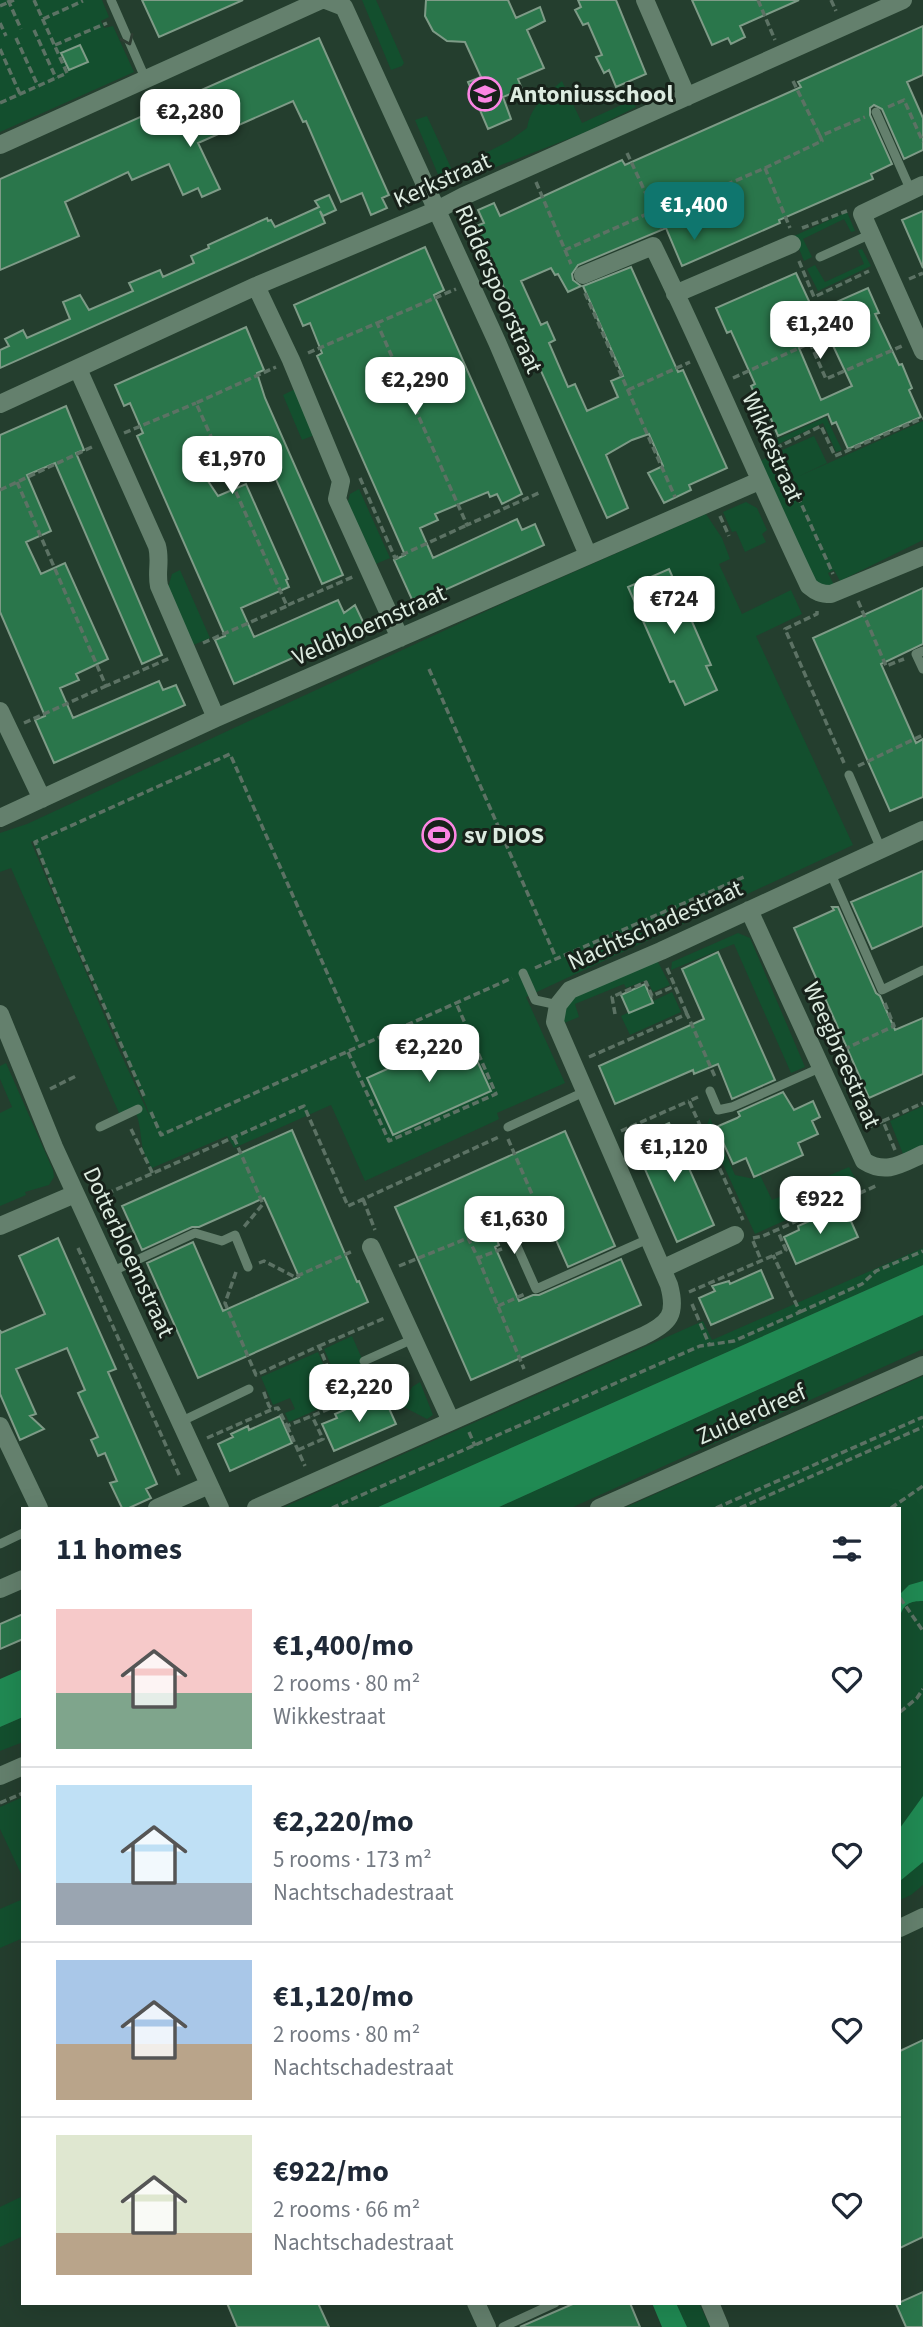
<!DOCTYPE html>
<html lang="en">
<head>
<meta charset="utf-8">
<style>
  :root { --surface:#fff; --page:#f6f6f7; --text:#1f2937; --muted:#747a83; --line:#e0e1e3; --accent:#0f766e }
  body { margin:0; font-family:"Source Sans 3",sans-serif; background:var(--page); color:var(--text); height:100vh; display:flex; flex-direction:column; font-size:26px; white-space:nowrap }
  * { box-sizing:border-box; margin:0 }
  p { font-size:23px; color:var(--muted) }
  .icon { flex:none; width:38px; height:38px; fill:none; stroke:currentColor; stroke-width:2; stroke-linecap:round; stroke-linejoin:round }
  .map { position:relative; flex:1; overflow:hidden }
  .panel { position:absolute; left:21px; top:1507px; width:880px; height:798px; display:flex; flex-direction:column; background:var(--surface); border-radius:0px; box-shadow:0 7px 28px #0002 }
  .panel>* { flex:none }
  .price { position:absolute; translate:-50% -60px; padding:0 16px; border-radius:14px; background:#fff; color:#222; font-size:23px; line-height:46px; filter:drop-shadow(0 2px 4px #0008) }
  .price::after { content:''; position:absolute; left:50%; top:42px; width:21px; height:16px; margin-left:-10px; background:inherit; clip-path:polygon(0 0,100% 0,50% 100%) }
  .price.current { background:var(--accent); color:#fff }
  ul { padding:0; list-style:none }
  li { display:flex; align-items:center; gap:21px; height:175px; padding:0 35px }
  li+li { border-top:2px solid var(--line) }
  li span { display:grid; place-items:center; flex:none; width:196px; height:140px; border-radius:0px; color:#555 }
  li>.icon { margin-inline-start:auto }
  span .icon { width:84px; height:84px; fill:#fffc; stroke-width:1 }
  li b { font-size:30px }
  h2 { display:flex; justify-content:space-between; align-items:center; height:84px; padding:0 35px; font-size:30px }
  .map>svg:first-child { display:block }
  .green { fill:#134f2e; fill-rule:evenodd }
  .water { fill:#208a53 }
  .building { fill:#2a764b; stroke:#7e9b87; stroke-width:2; fill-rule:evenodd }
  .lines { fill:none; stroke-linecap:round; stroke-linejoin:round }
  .path { stroke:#5c7264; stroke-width:3.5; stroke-dasharray:7 3.5; stroke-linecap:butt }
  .lane { stroke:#64806d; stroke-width:9 }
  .street { stroke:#64806d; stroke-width:18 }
  .secondary { stroke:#64806d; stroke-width:18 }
  .oneway { stroke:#2e3e33 }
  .labels { text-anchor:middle; stroke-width:6; stroke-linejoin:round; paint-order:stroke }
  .poi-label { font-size:24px; font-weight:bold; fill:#dcebe0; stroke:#17221a; text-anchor:start }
  .street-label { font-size:24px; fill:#dcebe0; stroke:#17221a }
</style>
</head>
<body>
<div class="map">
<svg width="923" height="2327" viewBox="0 0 923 2327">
  <rect width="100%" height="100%" fill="#243e2e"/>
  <path class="green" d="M 0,0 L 102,0 L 109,17 L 101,21 L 104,28 L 113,26 L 134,72 L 0,132 Z
    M 362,0 L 376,0 L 404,63 L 402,66 L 391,70 Z
    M 562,81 L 582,123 L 632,100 L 636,107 L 586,132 L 450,185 L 442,184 L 415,120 L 427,116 L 452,170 L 509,141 L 527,128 C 531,106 545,95 562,81 Z
    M 847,212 L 855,231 L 851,232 L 844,219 L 803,239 L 812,257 L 804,261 L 794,236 Z
    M 862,249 L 871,266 L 818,291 L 807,269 L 815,265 L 825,282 L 864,264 L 858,250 Z
    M 297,388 L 317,434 L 302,440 L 283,395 Z
    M 826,417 L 842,450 L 836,452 L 823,423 L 764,451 L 762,446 Z
    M 923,421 L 923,540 L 840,581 L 834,570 L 828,573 L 834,585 L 824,586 L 814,581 L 761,461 L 775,452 L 787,482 L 793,478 L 780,451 L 814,436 L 827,463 L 797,477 Z
    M 359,489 L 390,558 L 371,566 L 346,508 L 350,494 Z
    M 746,502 L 757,508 L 767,530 L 762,534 L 766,542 L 745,552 L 736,531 L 732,532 L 723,512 Z
    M 706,514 L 722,538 L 730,559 L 719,564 L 742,614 L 791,590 L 802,614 L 756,636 L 853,845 L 526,997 L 565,1083 L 497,1113 L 499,1119 L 493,1122 L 365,1181 L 331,1105 L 234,1148 L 227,1136 L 152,1168 C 137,1147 144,1131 135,1111 L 119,1113 L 11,868 L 0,872 L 0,833 L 27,824 L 506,602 ZM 33,841 L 146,1105 L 150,1117 L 118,1048 L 31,842 Z
    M 180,570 L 210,638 L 191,646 L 167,591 L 172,574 Z
    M 738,933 L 750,938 L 805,1067 L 791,1073 L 734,944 L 671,970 L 672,962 Z
    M 657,960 L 670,985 L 653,992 L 647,980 L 626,988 L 624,984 L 575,1004 L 579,1017 L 564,1023 L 561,1016 L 572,995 Z
    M 672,992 L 681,1012 L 630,1035 L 621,1016 Z
    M 6,1063 L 53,1170 L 54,1177 L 49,1185 L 25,1192 L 26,1195 L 0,1206 L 0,1113 L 12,1107 L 0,1079 L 0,1066 Z
    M 923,1106 L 923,1145 L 903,1154 L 890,1121 Z
    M 710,1118 L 735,1175 L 754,1179 L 760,1175 L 772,1200 L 849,1167 L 860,1187 L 755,1234 L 706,1127 Z
    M 923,1248 L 923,1265 L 376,1508 L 282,1508 L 703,1321 L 712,1340 Z
    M 923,1315 L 923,1349 L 571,1508 L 497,1508 Z
    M 352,1336 L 373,1384 L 338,1400 L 330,1382 L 331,1365 L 324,1349 Z
    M 318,1352 L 324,1366 L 323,1383 L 332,1403 L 289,1422 L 285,1413 L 295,1409 L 290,1398 L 273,1405 L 261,1377 Z
    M 923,1376 L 923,1885 L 911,1895 L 900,1900 L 900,1508 L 624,1508 Z
    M 420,1382 L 433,1415 L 427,1419 L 402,1406 L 412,1387 Z
    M 23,1717 L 23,1742 L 0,1751 L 0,1727 Z
    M 23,1797 L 23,1878 L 0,1829 L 0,1807 Z
    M 23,1899 L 23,1938 L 0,1948 L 0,1909 Z
    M 23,2196 L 23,2236 L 0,2247 L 0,2207 Z
    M 676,2303 L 699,2303 L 710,2327 L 687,2327 Z"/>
  <path class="water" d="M 923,1265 L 923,1315 L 497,1508 L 376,1508 Z
    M 923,1581 L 923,1601 C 910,1601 903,1604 900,1617 L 900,1594 L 909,1585 Z
    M 23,1669 L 23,1717 L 0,1727 L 0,1679 Z
    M 923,1796 L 923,1862 L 900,1881 L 900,1828 Z
    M 652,2303 L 676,2303 L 687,2327 L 662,2327 Z"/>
  <path class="building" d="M 142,0 L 243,0 L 159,37 Z
    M 426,0 L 508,0 L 516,18 L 540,7 L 545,21 L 527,30 L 544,68 L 518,79 L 522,89 L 503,97 L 511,119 L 488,129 L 468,82 L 481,77 L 465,42 L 447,41 L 433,31 L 425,16 Z
    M 578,0 L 616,0 L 646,74 L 616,87 L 609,70 L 604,73 L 596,57 L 602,55 L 588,23 L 583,25 L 575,10 L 581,7 Z
    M 692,0 L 799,0 L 740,26 L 745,37 L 731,44 L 728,38 L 712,45 Z
    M 923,26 L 923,75 L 907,82 L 923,118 L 923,150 L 904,159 L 882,109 L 874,105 L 870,108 L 870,115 L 892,164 L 871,174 L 873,179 L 779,220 L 780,223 L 682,266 L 666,228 L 578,265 L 572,274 L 573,280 L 581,286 L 568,292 L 558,274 L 555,275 L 551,268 L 521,281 L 541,325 L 547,322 L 555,340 L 549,343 L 568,387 L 575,384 L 587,411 L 618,397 L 611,381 L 623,376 L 583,286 L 631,267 L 678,372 L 683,370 L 727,468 L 689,485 L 691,490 L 664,503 L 648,473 L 663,466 L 649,434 L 632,440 L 606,455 L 628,508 L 607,518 L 476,226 L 484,223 L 478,210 L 494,203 L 500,216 L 622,160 L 625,165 L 801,87 L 798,82 Z
    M 319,38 L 389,195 L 382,198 L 387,208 L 371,215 L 362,193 L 341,202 L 306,121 L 303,122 L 293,101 L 198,143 L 220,189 L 202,197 L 198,188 L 183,195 L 169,164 L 132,180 L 128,172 L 65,202 L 79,236 L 0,270 L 0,179 Z
    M 80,45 L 88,62 L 69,70 L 61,53 Z
    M 329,195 L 336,210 L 323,216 L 320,211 L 325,223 L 0,368 L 0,350 L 9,346 L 5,339 L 23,330 L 27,338 L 70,319 L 63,302 L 80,295 L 89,310 L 133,291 L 129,283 L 160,270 L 163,277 L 194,263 L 191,256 L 209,248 L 208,245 L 267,218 L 268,221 L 271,220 L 275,227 L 319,207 L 315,201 Z
    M 923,211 L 923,268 L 902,220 Z
    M 425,247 L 444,290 L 434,295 L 522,494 L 502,504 L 497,494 L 490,497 L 488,492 L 435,514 L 438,520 L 420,528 L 433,558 L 517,519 L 522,530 L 535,524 L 544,545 L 414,604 L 394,560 L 405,555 L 317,356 L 322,353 L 310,323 L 303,326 L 294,305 Z
    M 796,273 L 814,312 L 868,288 L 879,313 L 875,314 L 899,365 L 902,364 L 912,388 L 909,390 L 921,417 L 848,449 L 836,422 L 832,424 L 828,414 L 778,436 L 767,409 L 762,411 L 751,386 L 755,384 L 731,331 L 727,333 L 716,308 ZM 828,335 L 852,386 L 821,400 L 799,348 Z
    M 246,327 L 264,370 L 257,373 L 265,398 L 343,575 L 322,584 L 268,461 L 260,465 L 250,443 L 204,464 L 207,469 L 202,472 L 218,496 L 246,484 L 288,579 L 286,580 L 289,587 L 241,608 L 254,637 L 338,600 L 344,613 L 355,605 L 365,626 L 234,684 L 215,640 L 225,636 L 137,436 L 143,433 L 130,403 L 124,406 L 115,385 Z
    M 66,406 L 84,450 L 76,453 L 162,655 L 142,664 L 55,463 L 27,475 L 51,531 L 26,542 L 41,574 L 65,563 L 108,659 L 76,674 L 79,680 L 60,688 L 73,718 L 159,681 L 163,690 L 176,685 L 185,705 L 54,763 L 35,720 L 45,716 L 0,612 L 0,435 Z
    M 669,569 L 711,665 L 706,666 L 717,690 L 685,705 L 674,681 L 670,682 L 628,587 Z
    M 923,588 L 923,644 L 881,664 L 916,743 L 923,739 L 923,797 L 890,811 L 813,638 Z
    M 923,871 L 923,926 L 872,949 L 851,902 Z
    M 832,907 L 838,907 L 876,993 L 880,996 L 895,1030 L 923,1018 L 923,1074 L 869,1098 L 794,928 L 834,910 Z
    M 718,952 L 775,1080 L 732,1099 L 718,1064 L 694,1074 L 693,1070 L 615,1104 L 599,1066 L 704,1019 L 682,969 Z
    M 645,984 L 653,1003 L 629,1013 L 621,995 Z
    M 465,1034 L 491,1091 L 393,1135 L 367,1078 Z
    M 783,1092 L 794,1110 L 813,1101 L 820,1117 L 812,1121 L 818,1134 L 798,1143 L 803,1155 L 754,1177 L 746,1158 L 733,1164 L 716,1127 L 737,1118 L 740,1116 L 738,1112 Z
    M 669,1123 L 714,1225 L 677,1242 L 637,1151 L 652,1144 L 647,1133 Z
    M 292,1130 L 357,1282 L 359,1281 L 368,1302 L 198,1378 L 147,1263 L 193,1242 L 223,1311 L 299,1277 L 273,1218 L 264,1198 L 199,1227 L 192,1227 L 142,1250 L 122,1206 Z
    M 565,1131 L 615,1246 L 568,1267 L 538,1199 L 489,1221 L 499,1245 L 495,1247 L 519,1301 L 533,1295 L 539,1295 L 621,1259 L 641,1305 L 471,1380 L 395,1207 Z
    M 846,1210 L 858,1237 L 796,1264 L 784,1237 L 799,1230 L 798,1226 L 814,1219 L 815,1223 Z
    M 58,1238 L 116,1369 L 108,1372 L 157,1484 L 146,1489 L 151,1498 L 129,1508 L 122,1508 L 110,1483 L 117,1481 L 105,1453 L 98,1456 L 91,1440 L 98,1437 L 78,1393 L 85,1390 L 67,1348 L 16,1369 L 36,1414 L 30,1416 L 44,1429 L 20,1440 L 0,1394 L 0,1330 L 1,1333 L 45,1314 L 19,1256 Z
    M 761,1270 L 773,1298 L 711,1325 L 699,1298 L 715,1291 L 712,1286 L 729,1281 L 730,1284 Z
    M 384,1397 L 396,1424 L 334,1451 L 322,1424 L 337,1418 L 335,1414 L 351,1407 L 353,1411 Z
    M 280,1416 L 292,1443 L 230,1471 L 218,1444 L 233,1437 L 231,1434 L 248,1426 L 249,1430 Z
    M 23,1614 L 23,1639 L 0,1649 L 0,1624 Z
    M 923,2040 L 923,2237 L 900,2248 L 900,2051 Z
    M 923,2292 L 923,2327 L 906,2327 L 896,2304 Z
    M 227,2303 L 318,2303 L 329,2327 L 237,2327 Z
    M 575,2303 L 630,2303 L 640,2327 L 520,2327 Z"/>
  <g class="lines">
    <path class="path" d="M 8,0 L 21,29
      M 758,0 L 775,40
      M 831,0 L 836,11
      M 0,6 L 14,0
      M 43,19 L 83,1
      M 0,23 L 6,36
      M 34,30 L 56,78
      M 16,38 L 38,86
      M 55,45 L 107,23
      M 0,49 L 20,94
      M 793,81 L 820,136
      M 0,103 L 67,73 L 34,0
      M 888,107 L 904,100 L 923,142
      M 627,153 L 654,211
      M 765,168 L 822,141 L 820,136 L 865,117
      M 536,182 L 565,250 L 654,211 L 656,215 L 765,168 L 790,228
      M 656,215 L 662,229
      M 802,228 L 847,211
      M 565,250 L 571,264
      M 799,261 L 814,297 L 869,271
      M 909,279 L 923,273
      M 585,293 L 675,497
      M 377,323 L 456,289
      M 308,353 L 377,323 L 467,525 L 541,492
      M 733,378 L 810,343 L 826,379 L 902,346
      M 628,390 L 690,362
      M 124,433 L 196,403
      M 776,448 L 833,574
      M 766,453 L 821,426 L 835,456 L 923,418
      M 360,478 L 395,558 L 467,525
      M 17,482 L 106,686 L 170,658
      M 0,490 L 94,446
      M 720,516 L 729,536
      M 858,601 L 886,666 L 904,659
      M 288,605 L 355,576
      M 817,611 L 817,614 L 785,629 L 844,763
      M 203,643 L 287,606 L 196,403 L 276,367
      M 429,669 L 556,958
      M 24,723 L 106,686
      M 858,766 L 923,735
      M 535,968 L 744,877
      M 667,968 L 687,1014
      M 615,1014 L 612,997 L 646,982 L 652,996 L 675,986
      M 348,1052 L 389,1141 L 496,1094 L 457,1005
      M 834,1054 L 894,1026 L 884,1001
      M 589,1057 L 687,1014 L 716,1079
      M 50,1089 L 76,1076
      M 144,1096 L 73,936 L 35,842 L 230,754 L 360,1047
      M 698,1097 L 689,1101 L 743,1220
      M 151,1112 L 161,1135 L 512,978
      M 869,1127 L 883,1121
      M 131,1129 L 153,1174
      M 621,1131 L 689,1101
      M 234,1138 L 263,1204 L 243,1228
      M 508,1139 L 538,1208 L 523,1233
      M 895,1150 L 883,1121 L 923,1103
      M 97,1198 L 304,1106 L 348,1206 L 501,1136
      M 363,1199 L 375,1230
      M 753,1238 L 763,1236 L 878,1185
      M 753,1241 L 761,1260
      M 78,1248 L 180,1477
      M 478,1258 L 524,1369
      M 259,1263 L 264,1261 L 295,1277 L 353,1251
      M 399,1266 L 468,1238 L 478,1258 L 504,1248
      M 236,1272 L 225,1303 L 256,1375 L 319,1346 L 328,1368 L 326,1386 L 336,1406 L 287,1426 L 278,1408 L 273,1409 L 269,1406 L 263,1390
      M 689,1292 L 786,1250 L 777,1229
      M 692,1304 L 709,1344
      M 498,1306 L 525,1294
      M 800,1312 L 862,1284 L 876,1271 L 923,1251
      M 319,1346 L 385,1318
      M 336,1406 L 411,1371
      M 287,1426 L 305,1466
      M 469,1432 L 475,1446
      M 207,1438 L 273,1409
      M 298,1450 L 323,1439 L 312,1416
      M 332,1508 L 700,1346 L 734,1341 L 800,1312 L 773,1255
      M 716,1508 L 923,1417
      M 740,1508 L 923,1427
      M 891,1508 L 923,1486
      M 900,1598 L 923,1631
      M 900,1712 L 917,1698 L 923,1689
      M 0,1803 L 23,1793"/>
    <path class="lane" d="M 111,0 L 146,80
      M 876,112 L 911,191
      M 820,257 L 871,234
      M 923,651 L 916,654 L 923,669
      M 849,775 L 881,849
      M 831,874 L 882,990 L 923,970
      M 523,973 L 535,1000 L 558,1005
      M 710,1091 L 718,1110 L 732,1107 L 822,1067
      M 100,1127 L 138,1109
      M 508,1127 L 584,1092
      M 516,1244 L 536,1289 L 648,1239
      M 111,1272 L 195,1233 L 222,1241 L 235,1235 L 248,1267
      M 364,1361 L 413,1339
      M 180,1422 L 249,1389
      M 0,1544 L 23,1533
      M 503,2327 L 555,2303"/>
    <path class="street" d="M 326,0 L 344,7 L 497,342 L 588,555
      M 645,0 L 687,97
      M 0,145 L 321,0
      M 923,185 L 862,214 L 923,351
      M 583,275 L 653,246 C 708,358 755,473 809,586 C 816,592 821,594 831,594 L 923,556
      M 256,286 L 291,360 L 341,481 L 337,499 L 400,638
      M 675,294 L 792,244
      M 78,369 L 157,546 C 161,560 156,572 159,586 L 216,718
      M 0,404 L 256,286 L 437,210 L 464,196 L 903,0
      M 0,711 L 42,799
      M 0,818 L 216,718 L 759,481
      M 749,910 L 864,1161 C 886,1175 901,1164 923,1154
      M 0,1014 L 54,1147 L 220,1508
      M 0,1226 L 75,1194
      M 371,1247 L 451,1421
      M 662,1269 L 735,1235
      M 0,1426 L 39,1508
      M 157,1508 L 209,1485
      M 256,1508 L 643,1336 C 670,1323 677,1314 669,1285 L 555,1022 L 558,1005 L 570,990 L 661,951 L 923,830
      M 0,1589 L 23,1579
      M 900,1928 L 923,1917
      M 476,2303 L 487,2327
      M 710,2303 L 720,2327"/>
    <path class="secondary" d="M 599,1508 L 923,1365
      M 0,1776 L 23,1766"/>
  </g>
  <defs><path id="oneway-chevron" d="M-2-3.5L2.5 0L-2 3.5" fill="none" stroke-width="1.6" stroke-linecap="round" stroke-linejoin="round" transform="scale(1.75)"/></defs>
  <use class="oneway" href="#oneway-chevron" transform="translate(128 40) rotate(66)"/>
  <defs>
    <symbol id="school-ring" viewBox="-11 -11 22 22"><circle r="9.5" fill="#17221a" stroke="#fc86e4" stroke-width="1.5"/><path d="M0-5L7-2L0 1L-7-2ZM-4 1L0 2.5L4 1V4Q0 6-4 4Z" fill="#fc86e4"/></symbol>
    <symbol id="stadium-ring" viewBox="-11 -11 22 22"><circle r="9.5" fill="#17221a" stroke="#fc86e4" stroke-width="1.5"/><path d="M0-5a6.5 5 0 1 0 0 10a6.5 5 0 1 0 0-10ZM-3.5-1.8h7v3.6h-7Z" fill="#fc86e4"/></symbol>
  </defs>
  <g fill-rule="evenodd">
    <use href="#school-ring" x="466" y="75" width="38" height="38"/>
    <use href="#stadium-ring" x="420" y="816" width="38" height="38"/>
  </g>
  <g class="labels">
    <g class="poi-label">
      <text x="510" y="102">Antoniusschool</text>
      <text x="464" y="843">sv DIOS</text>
    </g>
    <g class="street-label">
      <text transform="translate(442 180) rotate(-24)" y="8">Kerkstraat</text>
      <text transform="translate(499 289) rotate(66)" y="8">Ridderspoorstraat</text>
      <text transform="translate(773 447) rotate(66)" y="8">Wikkestraat</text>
      <text transform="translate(369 625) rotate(-24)" y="8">Veldbloemstraat</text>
      <text transform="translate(655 925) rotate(-24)" y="8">Nachtschadestraat</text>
      <text transform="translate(842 1055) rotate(66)" y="8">Weegbreestraat</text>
      <text transform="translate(129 1252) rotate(65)" y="8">Dotterbloemstraat</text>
      <text transform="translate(751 1414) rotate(-24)" y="8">Zuiderdreef</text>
    </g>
  </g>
</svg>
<b class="price" style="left:190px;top:149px">€2,280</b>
<b class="price current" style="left:694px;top:242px">€1,400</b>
<b class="price" style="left:820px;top:361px">€1,240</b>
<b class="price" style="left:415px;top:417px">€2,290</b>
<b class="price" style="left:232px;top:496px">€1,970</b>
<b class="price" style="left:674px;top:636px">€724</b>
<b class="price" style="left:429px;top:1084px">€2,220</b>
<b class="price" style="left:674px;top:1184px">€1,120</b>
<b class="price" style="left:820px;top:1236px">€922</b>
<b class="price" style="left:514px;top:1256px">€1,630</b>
<b class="price" style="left:359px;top:1424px">€2,220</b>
<section class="panel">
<h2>11 homes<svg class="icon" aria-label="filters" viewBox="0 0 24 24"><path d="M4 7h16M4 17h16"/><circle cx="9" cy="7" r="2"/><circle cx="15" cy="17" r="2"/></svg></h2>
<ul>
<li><span style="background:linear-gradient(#f6c9c9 60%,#7fa58c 0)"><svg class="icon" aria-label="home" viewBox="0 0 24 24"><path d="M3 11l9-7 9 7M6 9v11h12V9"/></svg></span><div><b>€1,400/mo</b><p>2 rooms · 80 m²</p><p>Wikkestraat</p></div><svg class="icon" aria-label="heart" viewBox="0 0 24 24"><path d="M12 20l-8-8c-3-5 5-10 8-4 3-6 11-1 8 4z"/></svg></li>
<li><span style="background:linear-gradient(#bfe0f5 70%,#9aa5b1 0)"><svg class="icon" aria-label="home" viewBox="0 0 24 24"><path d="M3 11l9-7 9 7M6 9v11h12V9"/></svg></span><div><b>€2,220/mo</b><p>5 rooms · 173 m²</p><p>Nachtschadestraat</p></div><svg class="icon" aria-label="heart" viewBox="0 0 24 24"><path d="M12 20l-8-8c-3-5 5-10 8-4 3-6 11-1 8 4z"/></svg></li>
<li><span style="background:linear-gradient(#a9c7e8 60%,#b9a48a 0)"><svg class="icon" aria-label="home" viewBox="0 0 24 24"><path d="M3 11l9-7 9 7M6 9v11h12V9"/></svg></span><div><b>€1,120/mo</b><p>2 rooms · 80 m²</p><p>Nachtschadestraat</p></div><svg class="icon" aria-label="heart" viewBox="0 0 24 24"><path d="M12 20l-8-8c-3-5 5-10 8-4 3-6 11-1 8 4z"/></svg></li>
<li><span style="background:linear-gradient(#dfe7d0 70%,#b9a48a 0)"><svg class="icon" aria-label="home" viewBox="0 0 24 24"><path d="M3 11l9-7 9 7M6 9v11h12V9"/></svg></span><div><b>€922/mo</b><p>2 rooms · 66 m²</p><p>Nachtschadestraat</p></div><svg class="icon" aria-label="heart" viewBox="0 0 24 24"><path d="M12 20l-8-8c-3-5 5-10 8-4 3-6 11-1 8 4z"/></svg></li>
</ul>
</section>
</div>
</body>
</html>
